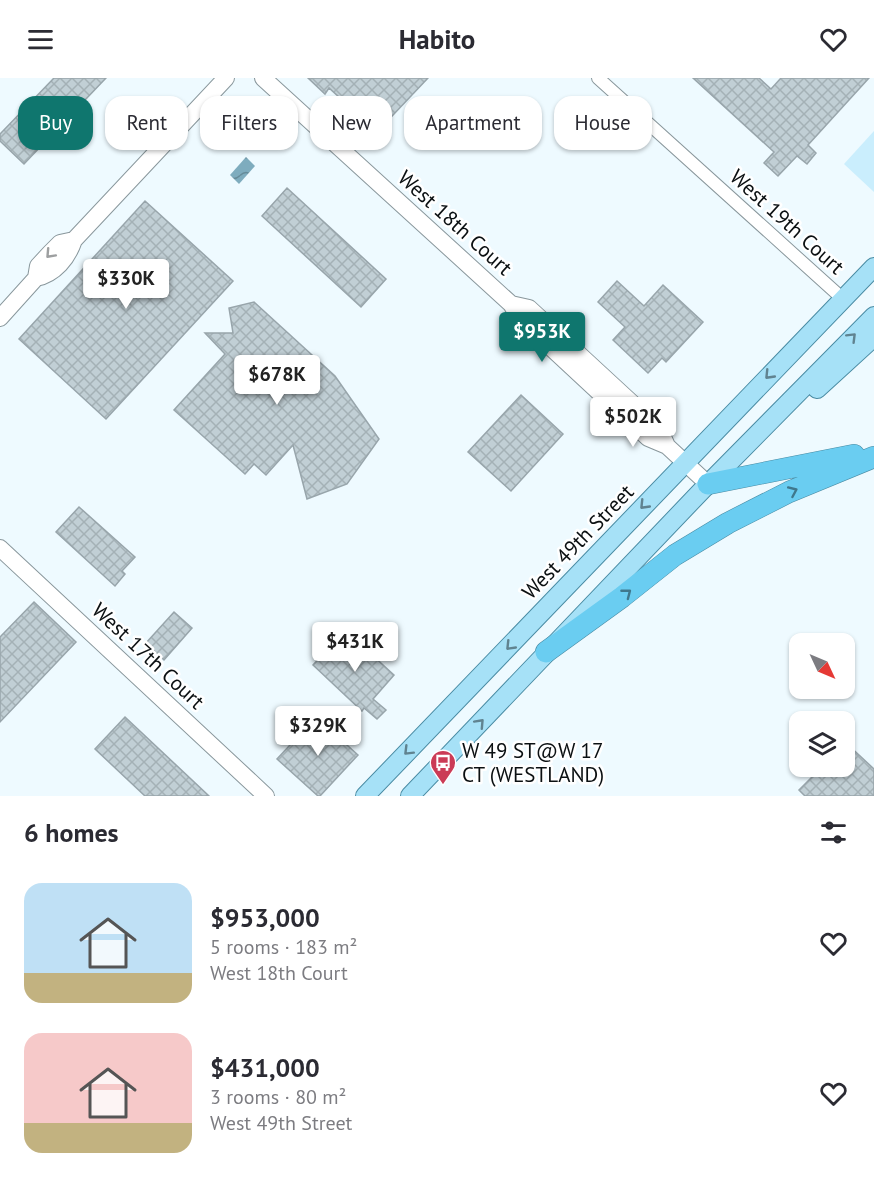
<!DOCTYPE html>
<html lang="en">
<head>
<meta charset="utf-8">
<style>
  :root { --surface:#fff; --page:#f2f2f3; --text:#2b2b33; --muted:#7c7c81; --accent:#0f766e }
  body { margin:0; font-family:"PT Sans",sans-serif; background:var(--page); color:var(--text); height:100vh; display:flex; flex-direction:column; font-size:22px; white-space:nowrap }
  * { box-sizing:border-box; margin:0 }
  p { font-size:20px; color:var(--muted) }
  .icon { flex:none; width:33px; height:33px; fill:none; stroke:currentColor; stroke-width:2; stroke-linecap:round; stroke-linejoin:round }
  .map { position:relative; height:718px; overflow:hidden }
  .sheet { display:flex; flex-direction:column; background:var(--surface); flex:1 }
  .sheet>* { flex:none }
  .banner { position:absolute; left:18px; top:18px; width:838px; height:54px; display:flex; gap:12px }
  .needle { width:39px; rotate:134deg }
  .buttons { position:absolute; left:789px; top:555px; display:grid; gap:12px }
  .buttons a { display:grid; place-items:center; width:66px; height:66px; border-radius:12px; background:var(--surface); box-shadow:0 2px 4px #0004; font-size:30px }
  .price { position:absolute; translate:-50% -51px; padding:0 14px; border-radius:6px; background:#fff; color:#222; font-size:20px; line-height:39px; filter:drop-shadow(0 2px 3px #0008) }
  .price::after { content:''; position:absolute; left:50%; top:36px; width:18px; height:14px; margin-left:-9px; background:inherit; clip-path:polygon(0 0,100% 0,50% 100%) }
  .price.active { background:var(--accent); color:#fff }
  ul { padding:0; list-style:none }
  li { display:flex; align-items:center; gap:18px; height:150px; padding:0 24px }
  li span { display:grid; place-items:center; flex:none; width:168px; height:120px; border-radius:18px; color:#555 }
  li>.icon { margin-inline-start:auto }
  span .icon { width:72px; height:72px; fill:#fffc; stroke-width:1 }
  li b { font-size:26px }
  h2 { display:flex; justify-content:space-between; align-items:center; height:72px; padding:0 24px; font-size:26px }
  .chip { padding:0 21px; border-radius:18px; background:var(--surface); box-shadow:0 2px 4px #0004; font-size:21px; line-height:54px }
  .chip.active { background:var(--accent); color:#fff }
  header { display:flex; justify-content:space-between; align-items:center; height:78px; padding:0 24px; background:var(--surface); font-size:27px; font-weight:800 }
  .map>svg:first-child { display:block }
  .park { fill:#caeefd }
  .water { fill:url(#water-waves) }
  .building { fill:url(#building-cross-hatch); stroke:#98a5ab; stroke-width:1.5 }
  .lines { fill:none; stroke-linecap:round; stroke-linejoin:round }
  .street-casing { stroke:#89979c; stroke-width:14 }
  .secondary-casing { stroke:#89979c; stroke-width:18 }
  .primary-casing { stroke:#498ba3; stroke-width:20 }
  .highway-casing { stroke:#498ba3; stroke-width:22 }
  .street { stroke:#fff; stroke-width:12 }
  .secondary { stroke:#fff; stroke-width:16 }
  .primary { stroke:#a6e1f7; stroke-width:18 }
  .highway { stroke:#6acdf1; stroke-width:21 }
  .oneway { stroke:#9d9fa0 }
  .oneway2 { stroke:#608390 }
  .oneway3 { stroke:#3f788d }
  .labels { text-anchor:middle; stroke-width:5; stroke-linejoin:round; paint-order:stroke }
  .street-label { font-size:21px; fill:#0b1012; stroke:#fff }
  .poi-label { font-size:21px; fill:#0b1012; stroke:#fff; text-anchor:start }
</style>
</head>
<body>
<header><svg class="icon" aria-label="menu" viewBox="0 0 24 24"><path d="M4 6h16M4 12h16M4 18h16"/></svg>Habito<svg class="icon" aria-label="heart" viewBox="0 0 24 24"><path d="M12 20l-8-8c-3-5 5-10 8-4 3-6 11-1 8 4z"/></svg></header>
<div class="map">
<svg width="874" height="718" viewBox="0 0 874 718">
  <defs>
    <pattern id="water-waves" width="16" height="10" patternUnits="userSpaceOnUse" patternTransform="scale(1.5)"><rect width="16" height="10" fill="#7eacbe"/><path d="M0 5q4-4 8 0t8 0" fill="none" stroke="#658b99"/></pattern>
    <pattern id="building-cross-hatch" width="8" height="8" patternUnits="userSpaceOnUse" patternTransform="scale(1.5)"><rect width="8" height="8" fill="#c1cfd5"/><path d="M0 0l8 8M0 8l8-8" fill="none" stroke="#a4b1b6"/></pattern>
  </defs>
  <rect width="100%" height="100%" fill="#eefaff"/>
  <path class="park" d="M 874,53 L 874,114 L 844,86 Z"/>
  <path class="water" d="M 246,79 L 255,88 L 239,106 L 230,97 Z"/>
  <path class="building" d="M 54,0 L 106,0 L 24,86 L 0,63 L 0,56 Z
    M 308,0 L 428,0 L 377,54 L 329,10 L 325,16 Z
    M 693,0 L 759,0 L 771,11 L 781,0 L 869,0 L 808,67 L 816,75 L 807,86 L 797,78 L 778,98 L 764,85 L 774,74 Z
    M 287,110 L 386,201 L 361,229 L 262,138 Z
    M 145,123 L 233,203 L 106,341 L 19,261 Z
    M 617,203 L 644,228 L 663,207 L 703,244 L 666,284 L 662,280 L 648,295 L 613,262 L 625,249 L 598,224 Z
    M 254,224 L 335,298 L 379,361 L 347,406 L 307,421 L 293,367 L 266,397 L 254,386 L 245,396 L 174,332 L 225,276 L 205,255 L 233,255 L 229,230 Z
    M 521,317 L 563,356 L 511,413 L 468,374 Z
    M 79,429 L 135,479 L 122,493 L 125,496 L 115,508 L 56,454 Z
    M 34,524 L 76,564 L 0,644 L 0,559 Z
    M 174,534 L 192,550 L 164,582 L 146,565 Z
    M 345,552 L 394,597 L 373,621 L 386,632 L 377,641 L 364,630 L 362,633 L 313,587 Z
    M 125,639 L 209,718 L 145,718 L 95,671 Z
    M 316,639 L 358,677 L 320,718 L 318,718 L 277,681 Z
    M 844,663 L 874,691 L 874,718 L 805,718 L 799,712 L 823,688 L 844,688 Z"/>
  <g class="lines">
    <defs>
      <path id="street" d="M 598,0 L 843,221"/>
      <path id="secondary" d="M 263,0 L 511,226 L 520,241 L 648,360 L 667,368 L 708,406
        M 36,200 C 55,196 68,180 74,162 L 226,0
        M 511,226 L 529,230 L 659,350 L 667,368
        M 0,240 L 36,200 L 38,188 L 50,175 L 60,165 L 74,162
        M 0,470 L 266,718"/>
      <path id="primary" d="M 817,311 L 874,259
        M 365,718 L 874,189
        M 410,718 L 708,406 L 874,238"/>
      <path id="highway" d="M 708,406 L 854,377
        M 546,574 L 622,519 L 675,477 L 728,445 L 789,414 L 874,379"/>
    </defs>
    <use href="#street" class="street-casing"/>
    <use href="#secondary" class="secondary-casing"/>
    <use href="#primary" class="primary-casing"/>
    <use href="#highway" class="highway-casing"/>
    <use href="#street" class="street"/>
    <use href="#secondary" class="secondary"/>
    <use href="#primary" class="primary"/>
    <use href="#highway" class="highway"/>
  </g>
  <defs><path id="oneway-chevron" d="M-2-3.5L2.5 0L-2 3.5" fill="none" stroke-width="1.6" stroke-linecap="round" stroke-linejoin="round" transform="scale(1.5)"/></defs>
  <use class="oneway" href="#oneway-chevron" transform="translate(50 176) rotate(133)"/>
  <g class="oneway2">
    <use href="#oneway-chevron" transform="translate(852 259) rotate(-45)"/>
    <use href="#oneway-chevron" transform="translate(769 297) rotate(134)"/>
    <use href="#oneway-chevron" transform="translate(644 427) rotate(134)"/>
    <use href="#oneway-chevron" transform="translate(510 568) rotate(134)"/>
    <use href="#oneway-chevron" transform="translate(480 645) rotate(-47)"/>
    <use href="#oneway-chevron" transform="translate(408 673) rotate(135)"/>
  </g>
  <g class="oneway3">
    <use href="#oneway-chevron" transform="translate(793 413) rotate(-24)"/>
    <use href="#oneway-chevron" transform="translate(627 515) rotate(-38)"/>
  </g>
  <defs>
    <symbol id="bus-pin" viewBox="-11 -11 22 30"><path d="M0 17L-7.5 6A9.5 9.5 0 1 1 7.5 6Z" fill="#cb3b56" stroke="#fff"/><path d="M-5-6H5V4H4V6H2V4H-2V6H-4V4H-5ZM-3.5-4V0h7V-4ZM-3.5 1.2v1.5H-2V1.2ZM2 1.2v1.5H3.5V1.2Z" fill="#fff"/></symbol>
  </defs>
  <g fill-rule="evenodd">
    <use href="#bus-pin" x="428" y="670" width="30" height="40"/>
  </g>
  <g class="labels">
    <g class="street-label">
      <text transform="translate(787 144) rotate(42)" y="7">West 19th Court</text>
      <text transform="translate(455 145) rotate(42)" y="7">West 18th Court</text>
      <text transform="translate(578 464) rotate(-46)" y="7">West 49th Street</text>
      <text transform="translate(148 578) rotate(43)" y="7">West 17th Court</text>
    </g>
    <g class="poi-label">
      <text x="462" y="680">W 49 ST@W 17<tspan x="462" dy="24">CT (WESTLAND)</tspan></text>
    </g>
  </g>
</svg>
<div class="buttons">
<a><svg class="needle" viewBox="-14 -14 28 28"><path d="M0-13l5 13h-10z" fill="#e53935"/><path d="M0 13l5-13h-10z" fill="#7c7c81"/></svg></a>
<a><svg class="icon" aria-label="layers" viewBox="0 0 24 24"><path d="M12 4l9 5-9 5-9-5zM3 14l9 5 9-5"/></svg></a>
</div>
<b class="price" style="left:126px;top:232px">$330K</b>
<b class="price active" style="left:542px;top:285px">$953K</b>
<b class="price" style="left:277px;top:328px">$678K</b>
<b class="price" style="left:633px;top:370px">$502K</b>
<b class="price" style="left:355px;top:595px">$431K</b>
<b class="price" style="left:318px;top:679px">$329K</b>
<div class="banner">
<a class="chip active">Buy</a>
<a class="chip">Rent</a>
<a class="chip">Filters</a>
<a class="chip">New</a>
<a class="chip">Apartment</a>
<a class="chip">House</a>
</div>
</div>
<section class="sheet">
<h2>6 homes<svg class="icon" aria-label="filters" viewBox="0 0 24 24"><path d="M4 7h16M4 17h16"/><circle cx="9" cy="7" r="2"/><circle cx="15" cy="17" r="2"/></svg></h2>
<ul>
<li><span style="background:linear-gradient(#bfe0f5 75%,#c2b280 0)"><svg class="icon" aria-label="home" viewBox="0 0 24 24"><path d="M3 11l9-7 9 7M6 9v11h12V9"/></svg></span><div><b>$953,000</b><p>5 rooms · 183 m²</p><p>West 18th Court</p></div><svg class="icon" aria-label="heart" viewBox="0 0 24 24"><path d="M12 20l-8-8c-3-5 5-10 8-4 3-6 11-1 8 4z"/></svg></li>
<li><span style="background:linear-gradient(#f6c9c9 75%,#c2b280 0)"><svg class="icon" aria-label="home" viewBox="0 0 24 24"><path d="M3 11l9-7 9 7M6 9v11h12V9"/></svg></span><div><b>$431,000</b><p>3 rooms · 80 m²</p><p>West 49th Street</p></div><svg class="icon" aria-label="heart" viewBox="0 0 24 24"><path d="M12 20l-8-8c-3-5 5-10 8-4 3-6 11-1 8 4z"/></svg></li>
</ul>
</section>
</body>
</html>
